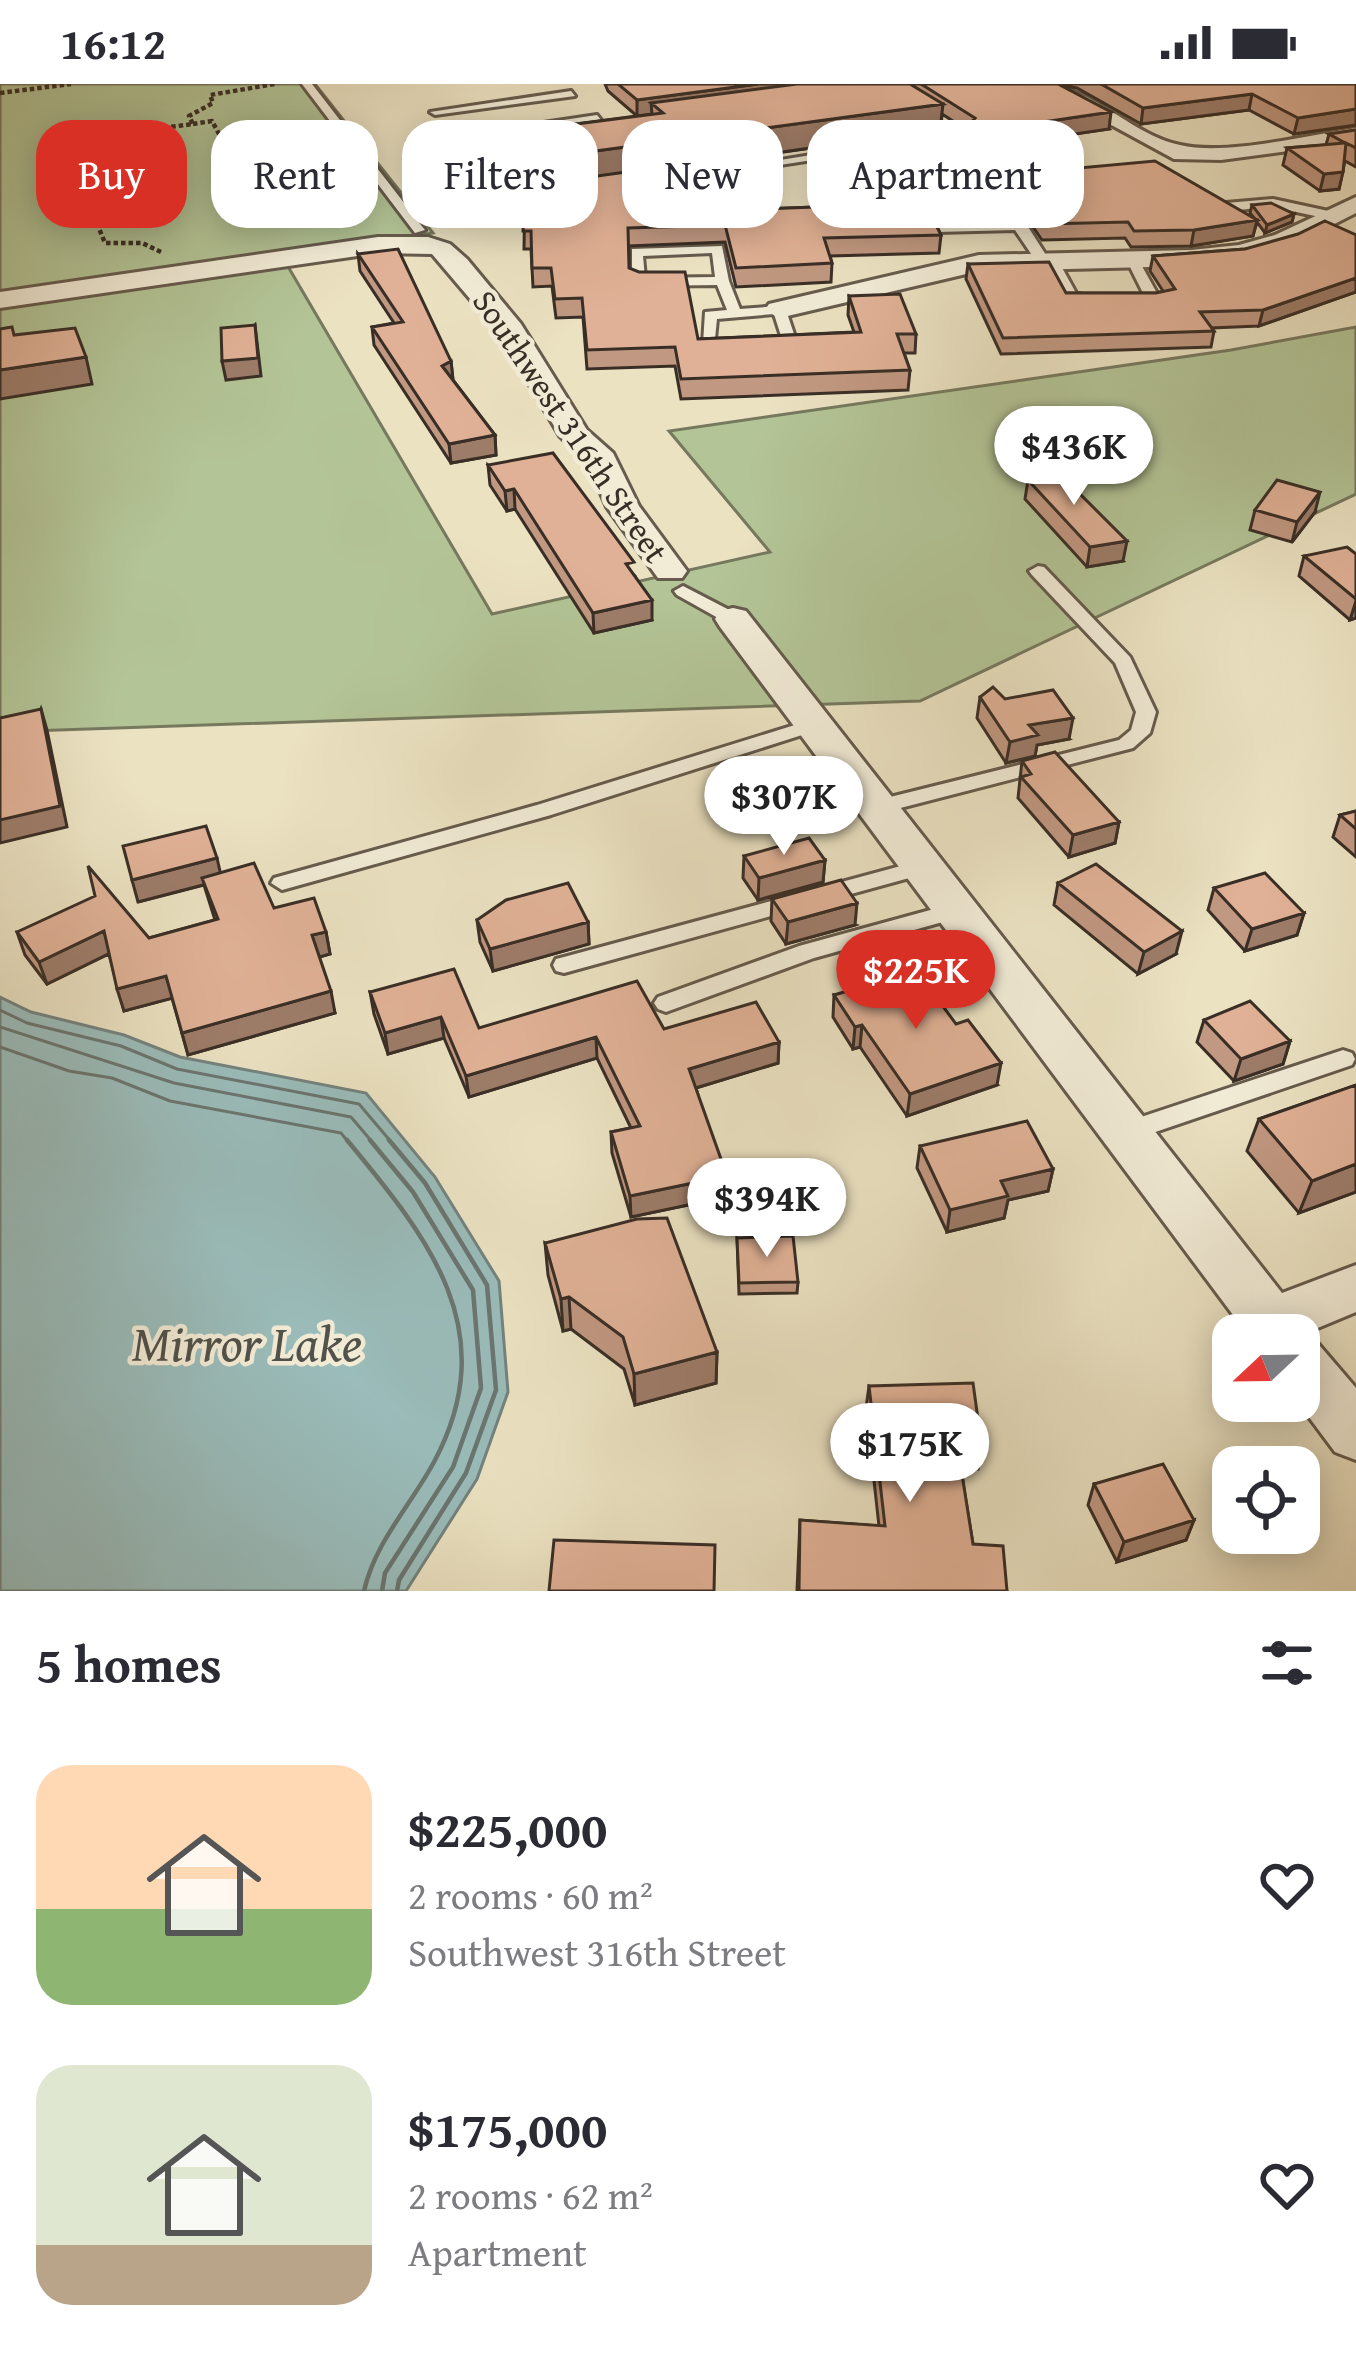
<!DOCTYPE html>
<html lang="en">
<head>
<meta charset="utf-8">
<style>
  :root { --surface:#fff; --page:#f7f7f7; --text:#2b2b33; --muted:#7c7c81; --accent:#d93025 }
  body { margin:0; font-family:"Gentium Book Plus",serif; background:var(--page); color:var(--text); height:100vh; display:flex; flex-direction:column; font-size:45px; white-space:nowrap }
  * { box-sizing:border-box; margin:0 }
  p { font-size:39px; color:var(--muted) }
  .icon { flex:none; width:66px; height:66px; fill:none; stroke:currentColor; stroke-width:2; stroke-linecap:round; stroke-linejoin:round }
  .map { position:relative; height:1507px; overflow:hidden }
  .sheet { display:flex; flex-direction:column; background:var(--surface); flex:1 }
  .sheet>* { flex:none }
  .hud { position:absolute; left:36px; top:36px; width:1284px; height:108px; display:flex; gap:24px }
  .needle { width:78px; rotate:248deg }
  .buttons { position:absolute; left:1212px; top:1230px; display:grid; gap:24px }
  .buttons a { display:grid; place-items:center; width:108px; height:108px; border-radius:24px; background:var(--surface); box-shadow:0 6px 30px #0003; font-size:60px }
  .price { position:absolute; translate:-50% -102px; padding:0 27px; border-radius:42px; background:#fff; color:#222; font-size:39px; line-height:78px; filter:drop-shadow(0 3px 6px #0008) }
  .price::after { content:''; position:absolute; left:50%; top:72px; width:36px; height:27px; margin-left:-18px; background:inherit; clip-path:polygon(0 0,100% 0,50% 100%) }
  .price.on { background:var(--accent); color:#fff }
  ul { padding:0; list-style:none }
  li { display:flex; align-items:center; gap:36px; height:300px; padding:0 36px }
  li span { display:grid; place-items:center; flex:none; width:336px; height:240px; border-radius:36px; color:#555 }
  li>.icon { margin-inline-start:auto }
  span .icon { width:144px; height:144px; fill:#fffc; stroke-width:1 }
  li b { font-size:51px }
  h2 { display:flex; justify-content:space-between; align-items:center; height:144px; padding:0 36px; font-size:51px }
  .chip { padding:0 42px; border-radius:36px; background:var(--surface); box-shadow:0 6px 30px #0003; font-size:42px; line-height:108px }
  .chip.on { background:var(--accent); color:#fff }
  .status { display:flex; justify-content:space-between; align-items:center; height:84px; padding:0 60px; background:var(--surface); direction:ltr }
  .status svg { height:33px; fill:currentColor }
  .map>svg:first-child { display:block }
  .green { fill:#b3c496; stroke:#76795e; stroke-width:3 }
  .water { fill:#9abcba; stroke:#73837f; stroke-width:3 }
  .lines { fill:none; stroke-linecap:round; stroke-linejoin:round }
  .shore-far1 { stroke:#6a7570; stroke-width:3 }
  .shore { stroke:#6a7570; stroke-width:4.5 }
  .service-casing { stroke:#665b4d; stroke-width:6 }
  .minor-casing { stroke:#665b4d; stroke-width:6 }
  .path { stroke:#392e26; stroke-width:4.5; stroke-dasharray:4.5 3; stroke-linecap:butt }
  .service { fill:#f2ecd7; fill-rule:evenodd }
  .minor { fill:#f2ecd7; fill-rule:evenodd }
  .wall { fill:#c19881; stroke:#392e26; stroke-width:3; fill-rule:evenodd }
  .shaded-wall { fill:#9d7c69; stroke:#392e26; stroke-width:3 }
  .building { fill:#e0b196; stroke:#392e26; stroke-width:3 }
  .labels { text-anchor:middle; stroke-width:9; stroke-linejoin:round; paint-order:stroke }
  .far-street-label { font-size:33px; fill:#392e26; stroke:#f2ecd7 }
  .near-water-label { font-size:51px; font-style:italic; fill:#51524b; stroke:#f2ecd7 }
</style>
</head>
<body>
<div class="status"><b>16:12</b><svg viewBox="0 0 49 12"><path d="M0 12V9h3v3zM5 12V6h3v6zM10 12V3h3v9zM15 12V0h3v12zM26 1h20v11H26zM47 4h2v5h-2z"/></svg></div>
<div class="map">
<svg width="1356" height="1507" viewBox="0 0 1356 1507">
  <rect width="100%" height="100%" fill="#ebe2c2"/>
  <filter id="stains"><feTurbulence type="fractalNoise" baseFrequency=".00167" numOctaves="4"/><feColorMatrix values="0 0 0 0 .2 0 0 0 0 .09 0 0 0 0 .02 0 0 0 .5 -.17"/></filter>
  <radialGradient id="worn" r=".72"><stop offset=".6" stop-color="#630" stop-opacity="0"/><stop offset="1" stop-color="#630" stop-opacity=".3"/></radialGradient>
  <path class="green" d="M 0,0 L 315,0 L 433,149 L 283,174 L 492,530 L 770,468 L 669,347 L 1231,266 L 1356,243 L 1356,410 L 920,617 L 0,648 Z"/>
  <path class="water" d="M 0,913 L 31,928 L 124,951 L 180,973 L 366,1009 L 435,1093 L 499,1197 L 508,1308 L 477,1395 L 406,1507 L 0,1507 Z"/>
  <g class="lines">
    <path class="shore-far1" d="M 0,926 L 27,939 L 121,962 L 177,985 L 359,1020 L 392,1059
      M 0,943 L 174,999 L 351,1033 L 373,1059
      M 0,963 L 69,987 L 112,994 L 170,1017 L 341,1049 L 349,1059"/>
    <path class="shore" d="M 347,1056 C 429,1155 504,1247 434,1378 C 411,1421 375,1458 364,1507
      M 370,1056 L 413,1108 L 473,1206 L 481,1304 L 453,1383 L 385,1489 L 382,1507
      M 389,1056 L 425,1099 L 487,1201 L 496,1306 L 466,1389 L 399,1496 L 397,1507"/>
    <defs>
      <path id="service" d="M 302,0 L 312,0 L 408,124 L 470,115 L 433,69 L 433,65 L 519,53 L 523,54 L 523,58 L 445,69 L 482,113 L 551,103 L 557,107 L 413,131 L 425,146 L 415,149 Z
        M 571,7 L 575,12 L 435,31 L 430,28 Z
        M 597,31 L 601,36 L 502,49 L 497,46 Z
        M 453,50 L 457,51 L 457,55 L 414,61 L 408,58 Z
        M 854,64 L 860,67 L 858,69 L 695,94 L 689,91 Z
        M 1009,113 L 1046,171 L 1055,171 L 1076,209 L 1096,215 L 1096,221 L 1066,215 L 1045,177 L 1036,177 L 1015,146 L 937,148 L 923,118 L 929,114 ZM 1001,120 L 1011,139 L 945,141 L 937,121 Z
        M 1273,115 L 1333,128 L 1335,131 L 1329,135 L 1273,123 L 1226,127 L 1220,123 L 1226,119 Z
        M 722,162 L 729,197 L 740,225 L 779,222 L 786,226 L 795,253 L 784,266 L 729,269 L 703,260 L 705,228 L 727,226 L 717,201 L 639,202 L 632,198 L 632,165 ZM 712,169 L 715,193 L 645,194 L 643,172 ZM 774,230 L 781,252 L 775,259 L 731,261 L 715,255 L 717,235 Z
        M 1132,171 L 1138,175 L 1158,211 L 1153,220 L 1129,222 L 1122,218 L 1144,211 L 1126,175 Z
        M 1038,482 L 1044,483 L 1130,573 L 1156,628 L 1150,649 L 1133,664 L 877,730 L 870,728 L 867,723 L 870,718 L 1119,656 L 1131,646 L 1136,628 L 1115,579 L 1032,491 L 1029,487 Z
        M 683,502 L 739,531 L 742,535 L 739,539 L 727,539 L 677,511 L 674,507 Z
        M 814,635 L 824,641 L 821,645 L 551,731 L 282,806 L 271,799 L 274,794 L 537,721 Z
        M 923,776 L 934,783 L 931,788 L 564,889 L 556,887 L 553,881 L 556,875 L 564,873 Z
        M 956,819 L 967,827 L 964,832 L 814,874 L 666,928 L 658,925 L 654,919 L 658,913 L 799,862 Z
        M 1343,966 L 1352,969 L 1355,975 L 1352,981 L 1126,1058 L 1117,1055 L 1113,1048 L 1117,1041 Z"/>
      <path id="minor" d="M 1036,0 C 1093,0 1128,50 1180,61 C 1227,72 1307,51 1356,44 L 1356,58 L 1221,76 L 1174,75 Z
        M 1356,113 L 1356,129 L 1293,161 L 1241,176 L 1191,182 L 979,187 L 779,234 L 765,226 L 769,220 L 979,171 L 1191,166 L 1239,161 L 1275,151 Z
        M 378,153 L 428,153 L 450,160 L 467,175 L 521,240 L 587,346 L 613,369 L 639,422 L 687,487 L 682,494 L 658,494 L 607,423 L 588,380 L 560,352 L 499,249 L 432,170 L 378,169 L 0,224 L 0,208 Z
        M 733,524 L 746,527 L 1282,1209 L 1356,1181 L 1356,1228 L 1308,1248 L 1356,1304 L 1356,1376 L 1335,1368 L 1297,1317 L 1299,1251 L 1248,1251 L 720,543 L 715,535 L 720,527 Z"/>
    </defs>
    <use href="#service" class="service-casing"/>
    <use href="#minor" class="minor-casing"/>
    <path class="path" d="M 0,9 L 71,0
      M 193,40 L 212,37 L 219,50 L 238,47
      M 161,168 L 142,159 L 105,159 L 63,57 L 193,40 L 189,32 L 213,19 L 210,11 L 275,0"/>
    <use href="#service" class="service"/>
    <use href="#minor" class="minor"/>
  </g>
  <path class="wall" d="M 605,0 L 1356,0 L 1356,41 L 1294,50 L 1249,26 L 1141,40 L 1077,4 L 1059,1 L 1109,45 L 990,62 L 993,92 L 991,109 L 929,110 L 922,112 L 941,151 L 939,169 L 830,172 L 832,179 L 831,198 L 736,203 L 725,158 L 629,162 L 629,184 L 698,255 L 854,248 L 848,231 L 849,212 L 916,250 L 915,269 L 904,269 L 910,286 L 908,306 L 681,315 L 675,282 L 587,285 L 583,233 L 556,234 L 552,202 L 533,203 L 531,165 L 524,165 L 525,104 L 516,105 L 493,78 L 491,51 L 637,32 L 608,7 ZM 942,30 L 959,41 L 941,43 ZM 826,62 L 825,76 L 842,117 L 842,122 L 734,126 L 720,77 Z
    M 1356,46 L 1356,83 L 1345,77 L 1339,105 L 1320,107 L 1283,81 L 1287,64 L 1326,61 L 1329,50 Z
    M 1000,77 L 1255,135 L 1250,129 L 1252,121 L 1294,130 L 1292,138 L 1265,149 L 1257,138 L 1253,152 L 1191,162 L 1131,163 L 1125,154 L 1042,156 L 998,92 Z
    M 1356,151 L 1356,208 L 1259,242 L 1212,244 L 1214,247 L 1211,263 L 1001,270 L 966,195 L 968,180 L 1066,209 L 1156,209 L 1163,207 L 1150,187 L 1153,172 L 1245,165 Z
    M 358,170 L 451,277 L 453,296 L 495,351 L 496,371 L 451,379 L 374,261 L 372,243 L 394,239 L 360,187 Z
    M 488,381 L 635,492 L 652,536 L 594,549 L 515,425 L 507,427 L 490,401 Z
    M 1028,396 L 1123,477 L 1087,483 L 1025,415 Z
    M 1255,426 L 1315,428 L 1292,458 L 1250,446 Z
    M 1356,470 L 1356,534 L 1350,536 L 1299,492 L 1304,472 Z
    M 980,613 L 1005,615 L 1069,655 L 1037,661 L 1035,672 L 1006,679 L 977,634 Z
    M 1022,677 L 1119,738 L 1115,759 L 1069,773 L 1018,714 Z
    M 1356,727 L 1356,773 L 1333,753 L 1340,731 Z
    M 744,772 L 825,776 L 823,798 L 758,816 L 743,794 Z
    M 220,789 L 274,824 L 326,848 L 330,870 L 319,873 L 335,929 L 188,971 L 172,914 L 124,927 L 109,870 L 47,900 L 25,871 L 17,848 L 149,854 L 215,836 L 204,801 L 138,818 Z
    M 1058,799 L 1176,870 L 1138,890 L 1054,821 Z
    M 1214,804 L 1304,829 L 1297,851 L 1245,867 L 1208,826 Z
    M 772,815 L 855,841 L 786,860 L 771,837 Z
    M 477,836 L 588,838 L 589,860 L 493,887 L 480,858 Z
    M 370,908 L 479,944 L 664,945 L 779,958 L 778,979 L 696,1004 L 726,1113 L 631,1133 L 612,1069 L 611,1048 L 631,1044 L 597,974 L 469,1013 L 444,954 L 388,970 L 374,930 Z
    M 834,911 L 997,1001 L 907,1032 L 860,963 L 853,965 L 833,933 Z
    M 1204,936 L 1290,957 L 1283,980 L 1234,997 L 1197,958 Z
    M 1356,1001 L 1356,1108 L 1299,1129 L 1247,1067 L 1259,1035 Z
    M 920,1062 L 1053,1085 L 1048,1107 L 1008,1116 L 1004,1134 L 947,1148 L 917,1084 Z
    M 737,1154 L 798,1198 L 797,1209 L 739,1210 Z
    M 545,1159 L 717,1268 L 716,1299 L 635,1321 L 624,1285 L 571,1245 L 563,1247 L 548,1191 Z
    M 869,1302 L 982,1364 L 978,1385 L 961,1386 L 973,1460 L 1007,1507 L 797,1507 L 800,1436 L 879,1442 L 866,1324 Z
    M 1094,1400 L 1194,1436 L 1186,1456 L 1117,1478 L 1088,1421 Z"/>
  <path class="shaded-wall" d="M 758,0 L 873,0 L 651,19 L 652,30 L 637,32 L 637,16 Z
    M 1252,10 L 1249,26 L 1141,40 L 1143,24 Z
    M 943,20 L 940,46 L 516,105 L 514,78 Z
    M 1356,25 L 1356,41 L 1294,50 L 1298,34 Z
    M 1111,28 L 1109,45 L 987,63 L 989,46 Z
    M 1343,88 L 1339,105 L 1320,107 L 1324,90 Z
    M 931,92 L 929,110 L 914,115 L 915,98 Z
    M 1294,130 L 1292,138 L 1265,149 L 1267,141 Z
    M 1257,136 L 1253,152 L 1191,162 L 1194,146 Z
    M 1356,194 L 1356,208 L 1259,242 L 1263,226 Z
    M 255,241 L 261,292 L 226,296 L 222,277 Z
    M 86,273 L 92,300 L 0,315 L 0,286 Z
    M 451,277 L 453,296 L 442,282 Z
    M 495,351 L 496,371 L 451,379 L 449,360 Z
    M 514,405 L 515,425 L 507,427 L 505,407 Z
    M 1320,408 L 1315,428 L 1292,458 L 1297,438 Z
    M 1127,457 L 1123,477 L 1087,483 L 1090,463 Z
    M 652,516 L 652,536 L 594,549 L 593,529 Z
    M 1356,517 L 1356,534 L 1350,536 Z
    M 41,625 L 47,646 L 67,743 L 0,759 L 0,736 Z
    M 1073,634 L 1069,655 L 1037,661 L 1035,672 L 1006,679 L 1010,658 L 1029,641 Z
    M 1119,738 L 1115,759 L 1069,773 L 1073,751 Z
    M 217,774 L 222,796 L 138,818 L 132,796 Z
    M 825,776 L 823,798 L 758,816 L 759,794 Z
    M 857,819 L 855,841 L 786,860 L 788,838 Z
    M 1304,829 L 1297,851 L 1245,867 L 1252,845 Z
    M 588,838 L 589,860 L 493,887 L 490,865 Z
    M 104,847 L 110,869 L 47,900 L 39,878 Z
    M 1182,847 L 1176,870 L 1138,890 L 1144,868 Z
    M 326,848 L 330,870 L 316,874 L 312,851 Z
    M 166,892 L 173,914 L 124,927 L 117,905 Z
    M 331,907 L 335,929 L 188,971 L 182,949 Z
    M 441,933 L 444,954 L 388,970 L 385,949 Z
    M 862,941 L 860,963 L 853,965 L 855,943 Z
    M 596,953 L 597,974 L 469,1013 L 466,992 Z
    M 1290,957 L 1283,980 L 1234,997 L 1241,975 Z
    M 779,958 L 778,979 L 689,1006 L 689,985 Z
    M 1001,979 L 997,1001 L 907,1032 L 910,1010 Z
    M 1356,1080 L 1356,1108 L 1299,1129 L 1312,1097 Z
    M 1053,1085 L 1048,1107 L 1008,1116 L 1004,1134 L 947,1148 L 950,1126 L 1001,1097 Z
    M 727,1092 L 726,1113 L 631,1133 L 630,1112 Z
    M 569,1213 L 571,1245 L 563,1247 L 561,1215 Z
    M 717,1268 L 716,1299 L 635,1321 L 634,1290 Z
    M 1194,1436 L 1186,1456 L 1117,1478 L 1124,1458 Z"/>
  <path class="building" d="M 618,0 L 758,0 L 637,16 Z
    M 797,0 L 910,0 L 943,20 L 514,78 L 491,51 L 663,29 L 651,19 Z
    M 921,0 L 1058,0 L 1111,28 L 989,46 L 993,92 L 931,92 L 915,98 L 941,151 L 824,154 L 832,179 L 736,184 L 725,141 L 628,144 L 629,184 L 639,188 L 685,188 L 698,255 L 861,248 L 849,212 L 900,210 L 916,250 L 897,250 L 910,286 L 681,295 L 675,263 L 587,266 L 582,214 L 555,215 L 551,184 L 532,184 L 531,147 L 523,147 L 525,102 L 720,75 L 734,126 L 842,122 L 846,120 L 842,111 L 848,111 L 826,60 L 971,39 L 975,34 Z
    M 1101,0 L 1356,0 L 1356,25 L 1298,34 L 1252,10 L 1143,24 Z
    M 1356,46 L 1356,64 L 1346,59 L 1343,88 L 1324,90 L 1287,64 L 1345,59 L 1329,50 Z
    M 1000,77 L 1045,77 L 1047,87 L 1155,77 L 1257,136 L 1194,146 L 1134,147 L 1128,138 L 1044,140 Z
    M 1271,119 L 1294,130 L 1267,141 L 1252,121 Z
    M 1325,137 L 1356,151 L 1356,194 L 1263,226 L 1200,228 L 1214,247 L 1003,254 L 968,180 L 1049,178 L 1066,209 L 1156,209 L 1175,205 L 1153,172 L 1245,165 L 1298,150 Z
    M 398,165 L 451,277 L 442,282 L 495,351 L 449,360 L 372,243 L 403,238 L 358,170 Z
    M 255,241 L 258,274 L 222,277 L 221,244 Z
    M 12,243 L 14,251 L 75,244 L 86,273 L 0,286 L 0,245 Z
    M 553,369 L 634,478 L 626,480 L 652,516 L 593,529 L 514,405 L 505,407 L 488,381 Z
    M 1048,378 L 1127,457 L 1090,463 L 1028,396 Z
    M 1277,396 L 1320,408 L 1297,438 L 1255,426 Z
    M 1347,463 L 1356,470 L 1356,515 L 1304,472 Z
    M 993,603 L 1005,615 L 1053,606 L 1073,634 L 1029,641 L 1038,651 L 1010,658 L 980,613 Z
    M 41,625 L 60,722 L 0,736 L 0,634 Z
    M 1055,668 L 1119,738 L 1073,751 L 1021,693 L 1031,690 L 1022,677 Z
    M 1356,727 L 1356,745 L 1340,731 Z
    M 206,742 L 217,774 L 132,796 L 123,762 Z
    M 809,754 L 825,776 L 759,794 L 744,772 Z
    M 254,779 L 274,824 L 314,814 L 326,848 L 312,851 L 331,907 L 182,949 L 166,892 L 117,905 L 104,847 L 39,878 L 17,848 L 95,812 L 88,782 L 149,854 L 218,835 L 202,794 Z
    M 1096,780 L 1182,847 L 1144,868 L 1058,799 Z
    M 1265,789 L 1304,829 L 1252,845 L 1214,804 Z
    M 841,796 L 857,819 L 788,838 L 772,815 Z
    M 568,799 L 588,838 L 490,865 L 477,836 L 506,816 Z
    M 454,885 L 479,944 L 637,897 L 664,945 L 756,918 L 779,958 L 689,985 L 727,1092 L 630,1112 L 611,1048 L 640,1042 L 596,953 L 466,992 L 441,933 L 385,949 L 370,908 Z
    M 917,887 L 956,940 L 968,936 L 1001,979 L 910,1010 L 862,941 L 855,943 L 834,911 Z
    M 1250,917 L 1290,957 L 1241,975 L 1204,936 Z
    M 1356,1001 L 1356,1080 L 1312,1097 L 1259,1035 Z
    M 1027,1037 L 1053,1085 L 1001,1097 L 1008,1112 L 950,1126 L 920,1062 Z
    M 667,1134 L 717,1268 L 634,1290 L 623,1253 L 569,1213 L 561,1215 L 545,1159 L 637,1135 Z
    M 793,1152 L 798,1198 L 739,1199 L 737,1154 Z
    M 973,1299 L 982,1364 L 958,1365 L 973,1460 L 1003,1462 L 1007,1507 L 799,1507 L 800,1436 L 885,1442 L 869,1302 Z
    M 1163,1380 L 1194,1436 L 1124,1458 L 1094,1400 Z
    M 554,1456 L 715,1461 L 714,1507 L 549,1507 Z"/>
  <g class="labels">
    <g class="far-street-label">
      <text transform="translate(571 342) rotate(56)" y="12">Southwest 316th Street</text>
    </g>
    <g class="near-water-label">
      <text x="247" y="1277">Mirror Lake</text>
    </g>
  </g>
  <rect width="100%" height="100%" filter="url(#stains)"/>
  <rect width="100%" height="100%" fill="url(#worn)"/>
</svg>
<div class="buttons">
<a><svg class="needle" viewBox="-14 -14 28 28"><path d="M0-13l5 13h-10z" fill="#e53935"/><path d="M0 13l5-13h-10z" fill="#7c7c81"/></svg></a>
<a><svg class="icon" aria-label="locate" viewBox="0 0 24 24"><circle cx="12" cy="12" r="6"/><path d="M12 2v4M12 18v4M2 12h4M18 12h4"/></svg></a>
</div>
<b class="price" style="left:1074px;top:424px">$436K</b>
<b class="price" style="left:784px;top:774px">$307K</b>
<b class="price on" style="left:916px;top:948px">$225K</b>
<b class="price" style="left:767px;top:1176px">$394K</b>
<b class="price" style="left:910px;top:1421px">$175K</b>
<div class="hud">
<a class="chip on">Buy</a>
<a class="chip">Rent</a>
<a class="chip">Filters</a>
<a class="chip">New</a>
<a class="chip">Apartment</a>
</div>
</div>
<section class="sheet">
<h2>5 homes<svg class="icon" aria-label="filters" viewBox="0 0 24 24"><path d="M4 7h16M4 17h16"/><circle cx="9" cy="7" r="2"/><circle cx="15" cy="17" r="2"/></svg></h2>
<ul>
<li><span style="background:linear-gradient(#ffd9b3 60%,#8fb573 0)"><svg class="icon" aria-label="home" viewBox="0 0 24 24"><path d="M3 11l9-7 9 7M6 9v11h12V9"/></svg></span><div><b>$225,000</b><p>2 rooms · 60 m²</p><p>Southwest 316th Street</p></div><svg class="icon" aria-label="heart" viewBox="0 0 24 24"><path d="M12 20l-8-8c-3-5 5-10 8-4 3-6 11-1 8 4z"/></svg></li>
<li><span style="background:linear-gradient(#dfe7d0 75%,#b9a48a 0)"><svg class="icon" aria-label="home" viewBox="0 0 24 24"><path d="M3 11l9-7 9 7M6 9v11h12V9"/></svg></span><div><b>$175,000</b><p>2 rooms · 62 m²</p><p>Apartment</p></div><svg class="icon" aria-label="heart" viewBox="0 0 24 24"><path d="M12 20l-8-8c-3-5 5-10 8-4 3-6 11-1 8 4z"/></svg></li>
</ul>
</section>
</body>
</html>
